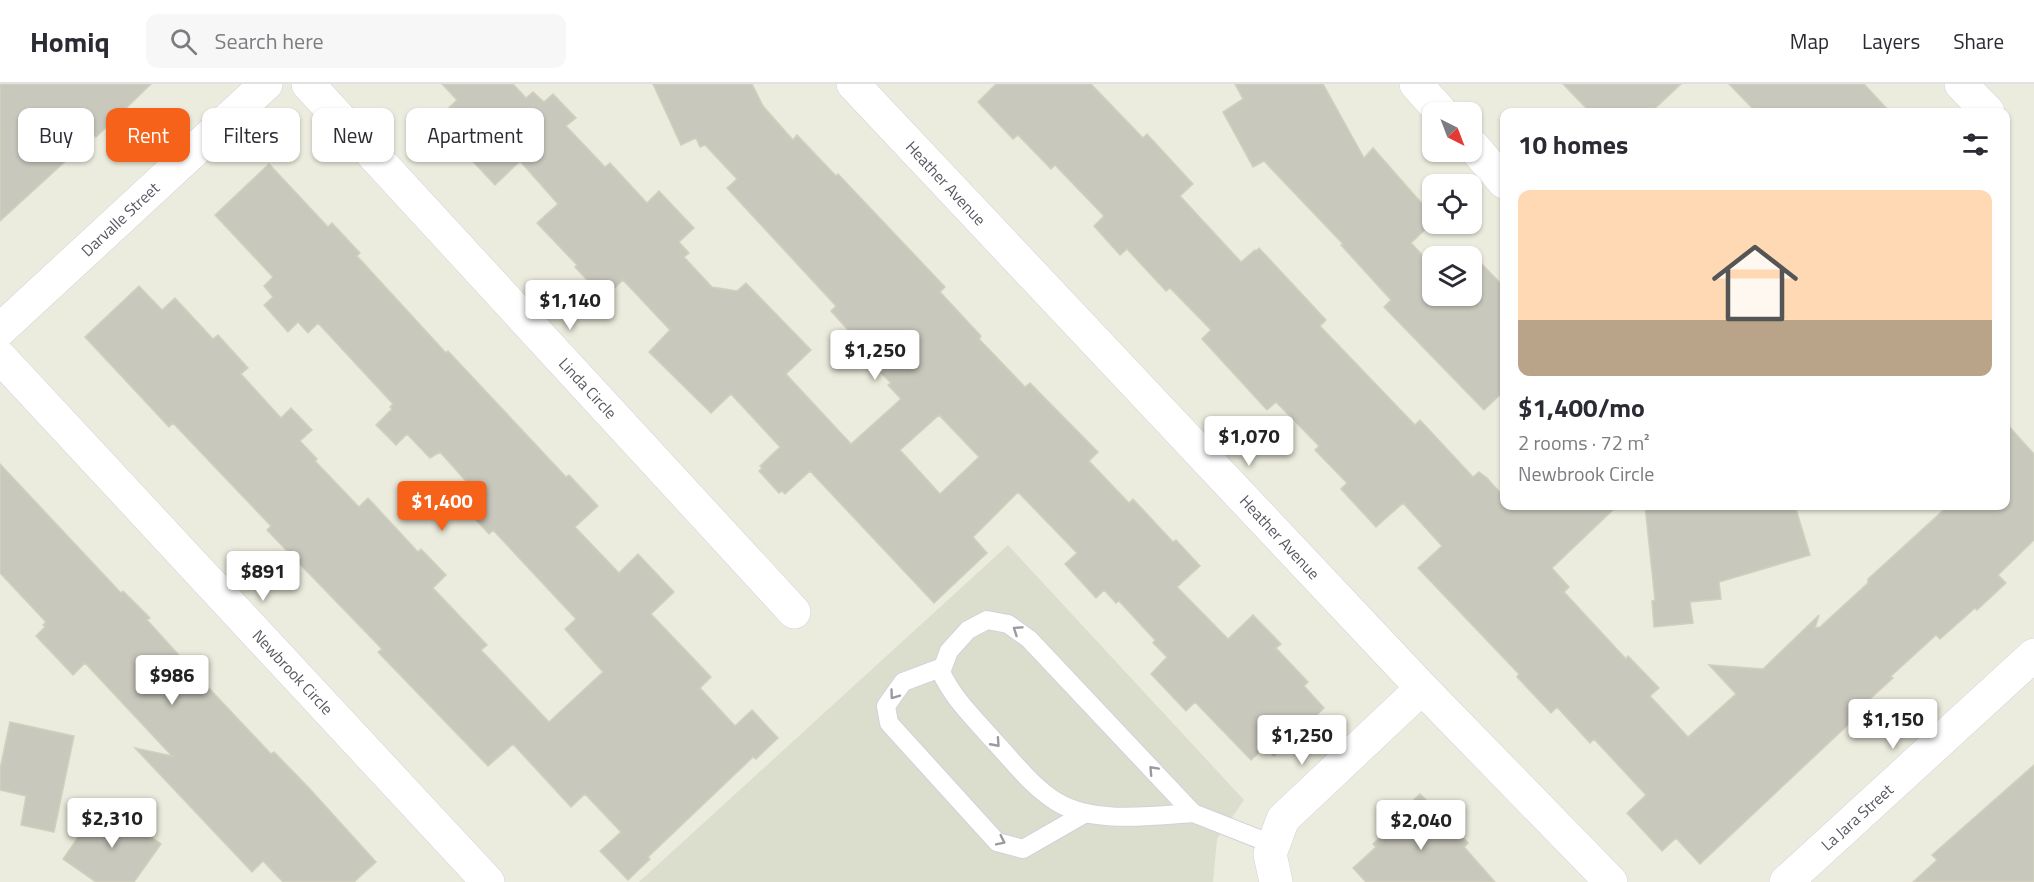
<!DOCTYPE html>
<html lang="en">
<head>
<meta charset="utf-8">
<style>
  :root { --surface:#fff; --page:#f7f7f7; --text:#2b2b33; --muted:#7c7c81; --line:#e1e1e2; --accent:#f6621a }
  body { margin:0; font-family:"Titillium Web",sans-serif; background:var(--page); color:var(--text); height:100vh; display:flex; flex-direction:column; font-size:22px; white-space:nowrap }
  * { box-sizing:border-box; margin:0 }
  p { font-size:20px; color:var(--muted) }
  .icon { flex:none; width:33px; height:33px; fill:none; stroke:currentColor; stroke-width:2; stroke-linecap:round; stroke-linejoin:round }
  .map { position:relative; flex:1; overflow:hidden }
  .drawer { position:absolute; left:1500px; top:24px; width:510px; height:402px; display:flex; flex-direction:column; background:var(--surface); border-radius:12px; box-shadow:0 2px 4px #0004 }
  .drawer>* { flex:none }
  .banner { position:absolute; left:18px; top:24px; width:570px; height:54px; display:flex; gap:12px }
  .needle { width:39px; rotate:138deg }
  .fabs { position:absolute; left:1422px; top:18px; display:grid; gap:12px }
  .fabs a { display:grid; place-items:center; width:60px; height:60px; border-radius:12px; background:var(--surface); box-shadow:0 2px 4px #0004; font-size:30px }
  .price { position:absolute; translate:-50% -51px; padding:0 14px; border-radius:6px; background:#fff; color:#222; font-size:20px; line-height:39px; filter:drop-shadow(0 2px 3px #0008) }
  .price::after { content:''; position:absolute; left:50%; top:36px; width:18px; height:14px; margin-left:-9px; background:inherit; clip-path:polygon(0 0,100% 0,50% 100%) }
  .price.selected { background:var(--accent); color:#fff }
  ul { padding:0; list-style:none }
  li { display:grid; align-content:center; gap:12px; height:318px; padding:0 18px }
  li span { display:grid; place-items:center; height:186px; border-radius:12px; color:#555 }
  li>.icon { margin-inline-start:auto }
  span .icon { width:108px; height:108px; fill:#fffc; stroke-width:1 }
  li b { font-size:26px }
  h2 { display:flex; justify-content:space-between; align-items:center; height:72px; padding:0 18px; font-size:26px }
  .pill { padding:0 21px; border-radius:12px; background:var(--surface); box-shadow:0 2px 4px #0004; font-size:21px; line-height:54px }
  .pill.selected { background:var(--accent); color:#fff }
  header { display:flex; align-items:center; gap:36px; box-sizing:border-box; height:84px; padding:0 30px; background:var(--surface); border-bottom:2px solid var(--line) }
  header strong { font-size:28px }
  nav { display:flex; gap:33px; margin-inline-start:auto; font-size:21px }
  .search { width:420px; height:54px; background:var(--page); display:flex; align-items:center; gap:15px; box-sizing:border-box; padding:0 21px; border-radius:12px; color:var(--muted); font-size:22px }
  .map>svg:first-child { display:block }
  .education { fill:#dbddcd }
  .building { fill:#c9c8bd; stroke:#d1d0bc; stroke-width:1.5; fill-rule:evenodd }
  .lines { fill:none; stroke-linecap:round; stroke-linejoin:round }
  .service-casing { stroke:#d1d2da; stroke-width:20 }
  .minor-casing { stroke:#d1d2da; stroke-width:34 }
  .service { stroke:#fff; stroke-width:18 }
  .minor { stroke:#fff; stroke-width:33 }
  .oneway { stroke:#9a9ba0 }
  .labels { text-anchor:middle; stroke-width:5; stroke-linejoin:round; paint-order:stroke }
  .street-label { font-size:16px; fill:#575961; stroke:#fff }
</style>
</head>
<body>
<header>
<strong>Homiq</strong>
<div class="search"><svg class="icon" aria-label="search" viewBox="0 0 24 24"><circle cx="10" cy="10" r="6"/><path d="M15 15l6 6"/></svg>Search here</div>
<nav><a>Map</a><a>Layers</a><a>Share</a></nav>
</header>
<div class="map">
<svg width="2034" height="798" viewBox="0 0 2034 798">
  <rect width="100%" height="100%" fill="#ececde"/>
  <path class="education" d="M 1008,461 L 1244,716 L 1217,755 L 1213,798 L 639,798 Z"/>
  <path class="building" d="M 0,0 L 151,0 L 96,53 L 94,51 L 0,137 Z
    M 442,0 L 513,0 L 526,14 L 533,8 L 544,18 L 553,10 L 576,34 L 566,42 L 605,83 L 610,79 L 647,119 L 659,107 L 694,144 L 679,158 L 689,169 L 684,173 L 712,203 L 737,207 L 746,199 L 811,266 L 786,290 L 851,360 L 901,315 L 888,301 L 891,299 L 881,289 L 884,286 L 831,227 L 836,222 L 727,104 L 737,95 L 705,61 L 700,63 L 696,54 L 681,61 L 653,0 L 752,0 L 763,22 L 793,56 L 797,51 L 836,92 L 838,90 L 945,203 L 940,208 L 981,252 L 979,255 L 1025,303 L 1030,299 L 1098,368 L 1089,377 L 1129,419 L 1133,415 L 1173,458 L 1176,456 L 1200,482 L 1177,503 L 1228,555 L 1253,531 L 1281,560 L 1276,564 L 1308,598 L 1304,602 L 1324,624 L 1274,672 L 1265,663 L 1251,676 L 1195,618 L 1186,627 L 1151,590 L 1167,573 L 1153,559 L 1155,556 L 1119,517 L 1116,519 L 1104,506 L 1096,514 L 1065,480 L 1077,469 L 1018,408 L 973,453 L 987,469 L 934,519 L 810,387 L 785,410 L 782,407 L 779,409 L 759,387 L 762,384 L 760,382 L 780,363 L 731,310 L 711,329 L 649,268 L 670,246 L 623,196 L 604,214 L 575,183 L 577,181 L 537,139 L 558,120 L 520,77 L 495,101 L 466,70 L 435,37 L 457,16 ZM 939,331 L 979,373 L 940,410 L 900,366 Z
    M 996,0 L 1091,0 L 1143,54 L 1147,50 L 1193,100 L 1180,112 L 1241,178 L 1255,166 L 1256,167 L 1259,164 L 1326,236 L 1320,242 L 1415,341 L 1420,336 L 1473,393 L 1479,388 L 1487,394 L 1504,413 L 1504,422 L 1617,422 L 1552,484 L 1569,503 L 1564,508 L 1626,575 L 1628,572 L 1659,604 L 1650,612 L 1688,653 L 1736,610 L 1709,581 L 1763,585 L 1819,531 L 1815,544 L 1820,543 L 1868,499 L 1868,495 L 1948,422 L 2006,422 L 2006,339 L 2034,370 L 2034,456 L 1998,491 L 2006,499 L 1977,526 L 1975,524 L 1940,555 L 1936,551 L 1891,592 L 1893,594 L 1850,633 L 1853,636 L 1700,780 L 1676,754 L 1662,767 L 1627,729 L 1646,711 L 1594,655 L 1590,659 L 1557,623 L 1551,629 L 1517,593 L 1519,590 L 1418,484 L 1442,462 L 1403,419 L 1376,443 L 1341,405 L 1347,399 L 1315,366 L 1319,362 L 1276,318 L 1267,326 L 1202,255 L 1211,246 L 1170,204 L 1166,207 L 1127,165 L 1120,171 L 1094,142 L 1104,132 L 1055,81 L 1051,85 L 1018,51 L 1013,55 L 978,18 Z
    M 1235,0 L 1323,0 L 1364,74 L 1373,64 L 1432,131 L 1432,139 L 1411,159 L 1432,181 L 1432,212 L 1472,212 L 1472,186 L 1480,178 L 1504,203 L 1504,307 L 1484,326 L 1384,223 L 1391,216 L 1341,161 L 1343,160 L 1264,77 L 1253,83 L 1223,28 L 1243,15 Z
    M 1563,0 L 1681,0 L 1651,28 L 1590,28 Z
    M 1729,0 L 1864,0 L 1890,28 L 1756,28 Z
    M 269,80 L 328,143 L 332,139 L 360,169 L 357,172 L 446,269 L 448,267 L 566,393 L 569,391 L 598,422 L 575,443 L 619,489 L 638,470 L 674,508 L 651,530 L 711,593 L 700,604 L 735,642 L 752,626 L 778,654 L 756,675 L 753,673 L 648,773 L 650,775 L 628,796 L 600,767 L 621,748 L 585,710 L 571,723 L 513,660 L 488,682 L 378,568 L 382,565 L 267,446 L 271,442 L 173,339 L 169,343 L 85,253 L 139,202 L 162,226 L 175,214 L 213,255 L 218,251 L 248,284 L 241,290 L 281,334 L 291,324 L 312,346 L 300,357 L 317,375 L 315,377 L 359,423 L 368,414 L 418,468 L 421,465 L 446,491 L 433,504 L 487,561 L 481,566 L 549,638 L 603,588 L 565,545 L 576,535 L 493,446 L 489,450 L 467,426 L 481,414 L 440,368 L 430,374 L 407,350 L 396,361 L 376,341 L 392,325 L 390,323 L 393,320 L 318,239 L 308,249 L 298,238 L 288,248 L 264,221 L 273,213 L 264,202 L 273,193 L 215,131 Z
    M 0,380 L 121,509 L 123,507 L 150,534 L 147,536 L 206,601 L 271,670 L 274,668 L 309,704 L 376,778 L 354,798 L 283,798 L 263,777 L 252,788 L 135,664 L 172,672 L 85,579 L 73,591 L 36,552 L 45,543 L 43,541 L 46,538 L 0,489 Z
    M 1645,422 L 1795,422 L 1810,471 L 1719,498 L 1721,515 L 1690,518 L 1693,539 L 1654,543 L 1652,517 L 1655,516 Z
    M 10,638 L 74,652 L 54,748 L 21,741 L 26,712 L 0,706 L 0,685 Z
    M 2034,681 L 2034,798 L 1913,798 L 1937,776 L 1932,771 Z
    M 1420,710 L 1428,718 L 1430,717 L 1468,759 L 1464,763 L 1495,798 L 1366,798 L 1353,784 L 1376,763 L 1373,760 L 1392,742 L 1389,739 Z
    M 102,719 L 161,760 L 134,798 L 96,798 L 63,775 Z"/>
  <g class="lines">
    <defs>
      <path id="service" d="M 943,583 L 903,598 L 886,622 L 889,639 L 997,758 L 1023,765 L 1084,730
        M 1193,729 C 1153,732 1093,740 1057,718 C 1032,703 1014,678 994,657 C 974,634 954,616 941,588 L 949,567 L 968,546 L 987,536 L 1008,540 L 1029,555 L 1193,729 L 1274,761"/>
      <path id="minor" d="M 308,0 L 794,528
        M 853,0 L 1422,604 L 1611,798
        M 1416,0 L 1441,28
        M 1961,0 L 1988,28
        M 1472,61 L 1504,98
        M 0,246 L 266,0
        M 0,273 L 488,798
        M 1276,798 L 1270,770 L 1283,735 L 1422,604
        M 1786,798 L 2034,571"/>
    </defs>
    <use href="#service" class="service-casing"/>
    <use href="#minor" class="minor-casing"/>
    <use href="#service" class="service"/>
    <use href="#minor" class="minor"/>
  </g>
  <defs><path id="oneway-chevron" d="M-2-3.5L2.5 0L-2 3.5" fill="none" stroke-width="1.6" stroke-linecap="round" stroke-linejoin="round" transform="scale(1.5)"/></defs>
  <g class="oneway">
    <use href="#oneway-chevron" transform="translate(1017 546) rotate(-146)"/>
    <use href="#oneway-chevron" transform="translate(894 611) rotate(126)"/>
    <use href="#oneway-chevron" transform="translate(996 659) rotate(48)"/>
    <use href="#oneway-chevron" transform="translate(1153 686) rotate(-133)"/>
    <use href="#oneway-chevron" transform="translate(1001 757) rotate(26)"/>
  </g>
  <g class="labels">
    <g class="street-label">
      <text transform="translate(946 99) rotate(47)" y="6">Heather Avenue</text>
      <text transform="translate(120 135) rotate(-43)" y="6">Darvalle Street</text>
      <text transform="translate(588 304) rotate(47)" y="6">Linda Circle</text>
      <text transform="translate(1280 453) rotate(47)" y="6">Heather Avenue</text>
      <text transform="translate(293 588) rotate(47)" y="6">Newbrook Circle</text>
      <text transform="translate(1857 733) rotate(-42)" y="6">La Jara Street</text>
    </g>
  </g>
</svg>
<div class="fabs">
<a><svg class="needle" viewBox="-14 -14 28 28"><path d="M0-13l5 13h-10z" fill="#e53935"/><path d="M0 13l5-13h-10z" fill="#7c7c81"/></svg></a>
<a><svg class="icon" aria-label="locate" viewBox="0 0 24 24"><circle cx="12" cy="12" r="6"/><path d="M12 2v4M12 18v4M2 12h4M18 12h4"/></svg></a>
<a><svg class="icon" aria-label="layers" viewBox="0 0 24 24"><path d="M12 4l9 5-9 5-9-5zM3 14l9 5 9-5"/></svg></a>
</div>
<b class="price" style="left:570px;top:247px">$1,140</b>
<b class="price" style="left:875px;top:297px">$1,250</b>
<b class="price" style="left:1249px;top:383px">$1,070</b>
<b class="price selected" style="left:442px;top:448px">$1,400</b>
<b class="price" style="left:263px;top:518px">$891</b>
<b class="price" style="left:172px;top:622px">$986</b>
<b class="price" style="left:1893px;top:666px">$1,150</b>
<b class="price" style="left:1302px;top:682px">$1,250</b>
<b class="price" style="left:112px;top:765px">$2,310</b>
<b class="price" style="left:1421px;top:767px">$2,040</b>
<div class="banner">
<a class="pill">Buy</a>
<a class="pill selected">Rent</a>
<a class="pill">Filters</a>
<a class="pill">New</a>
<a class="pill">Apartment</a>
</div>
<section class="drawer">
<h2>10 homes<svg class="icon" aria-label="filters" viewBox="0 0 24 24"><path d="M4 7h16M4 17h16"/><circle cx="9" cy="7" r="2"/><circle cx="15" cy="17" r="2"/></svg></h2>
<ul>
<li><span style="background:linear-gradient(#ffd9b3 70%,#b9a48a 0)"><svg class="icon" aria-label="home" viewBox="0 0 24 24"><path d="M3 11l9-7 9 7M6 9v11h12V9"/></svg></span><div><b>$1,400/mo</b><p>2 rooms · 72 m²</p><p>Newbrook Circle</p></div></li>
</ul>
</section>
</div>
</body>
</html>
